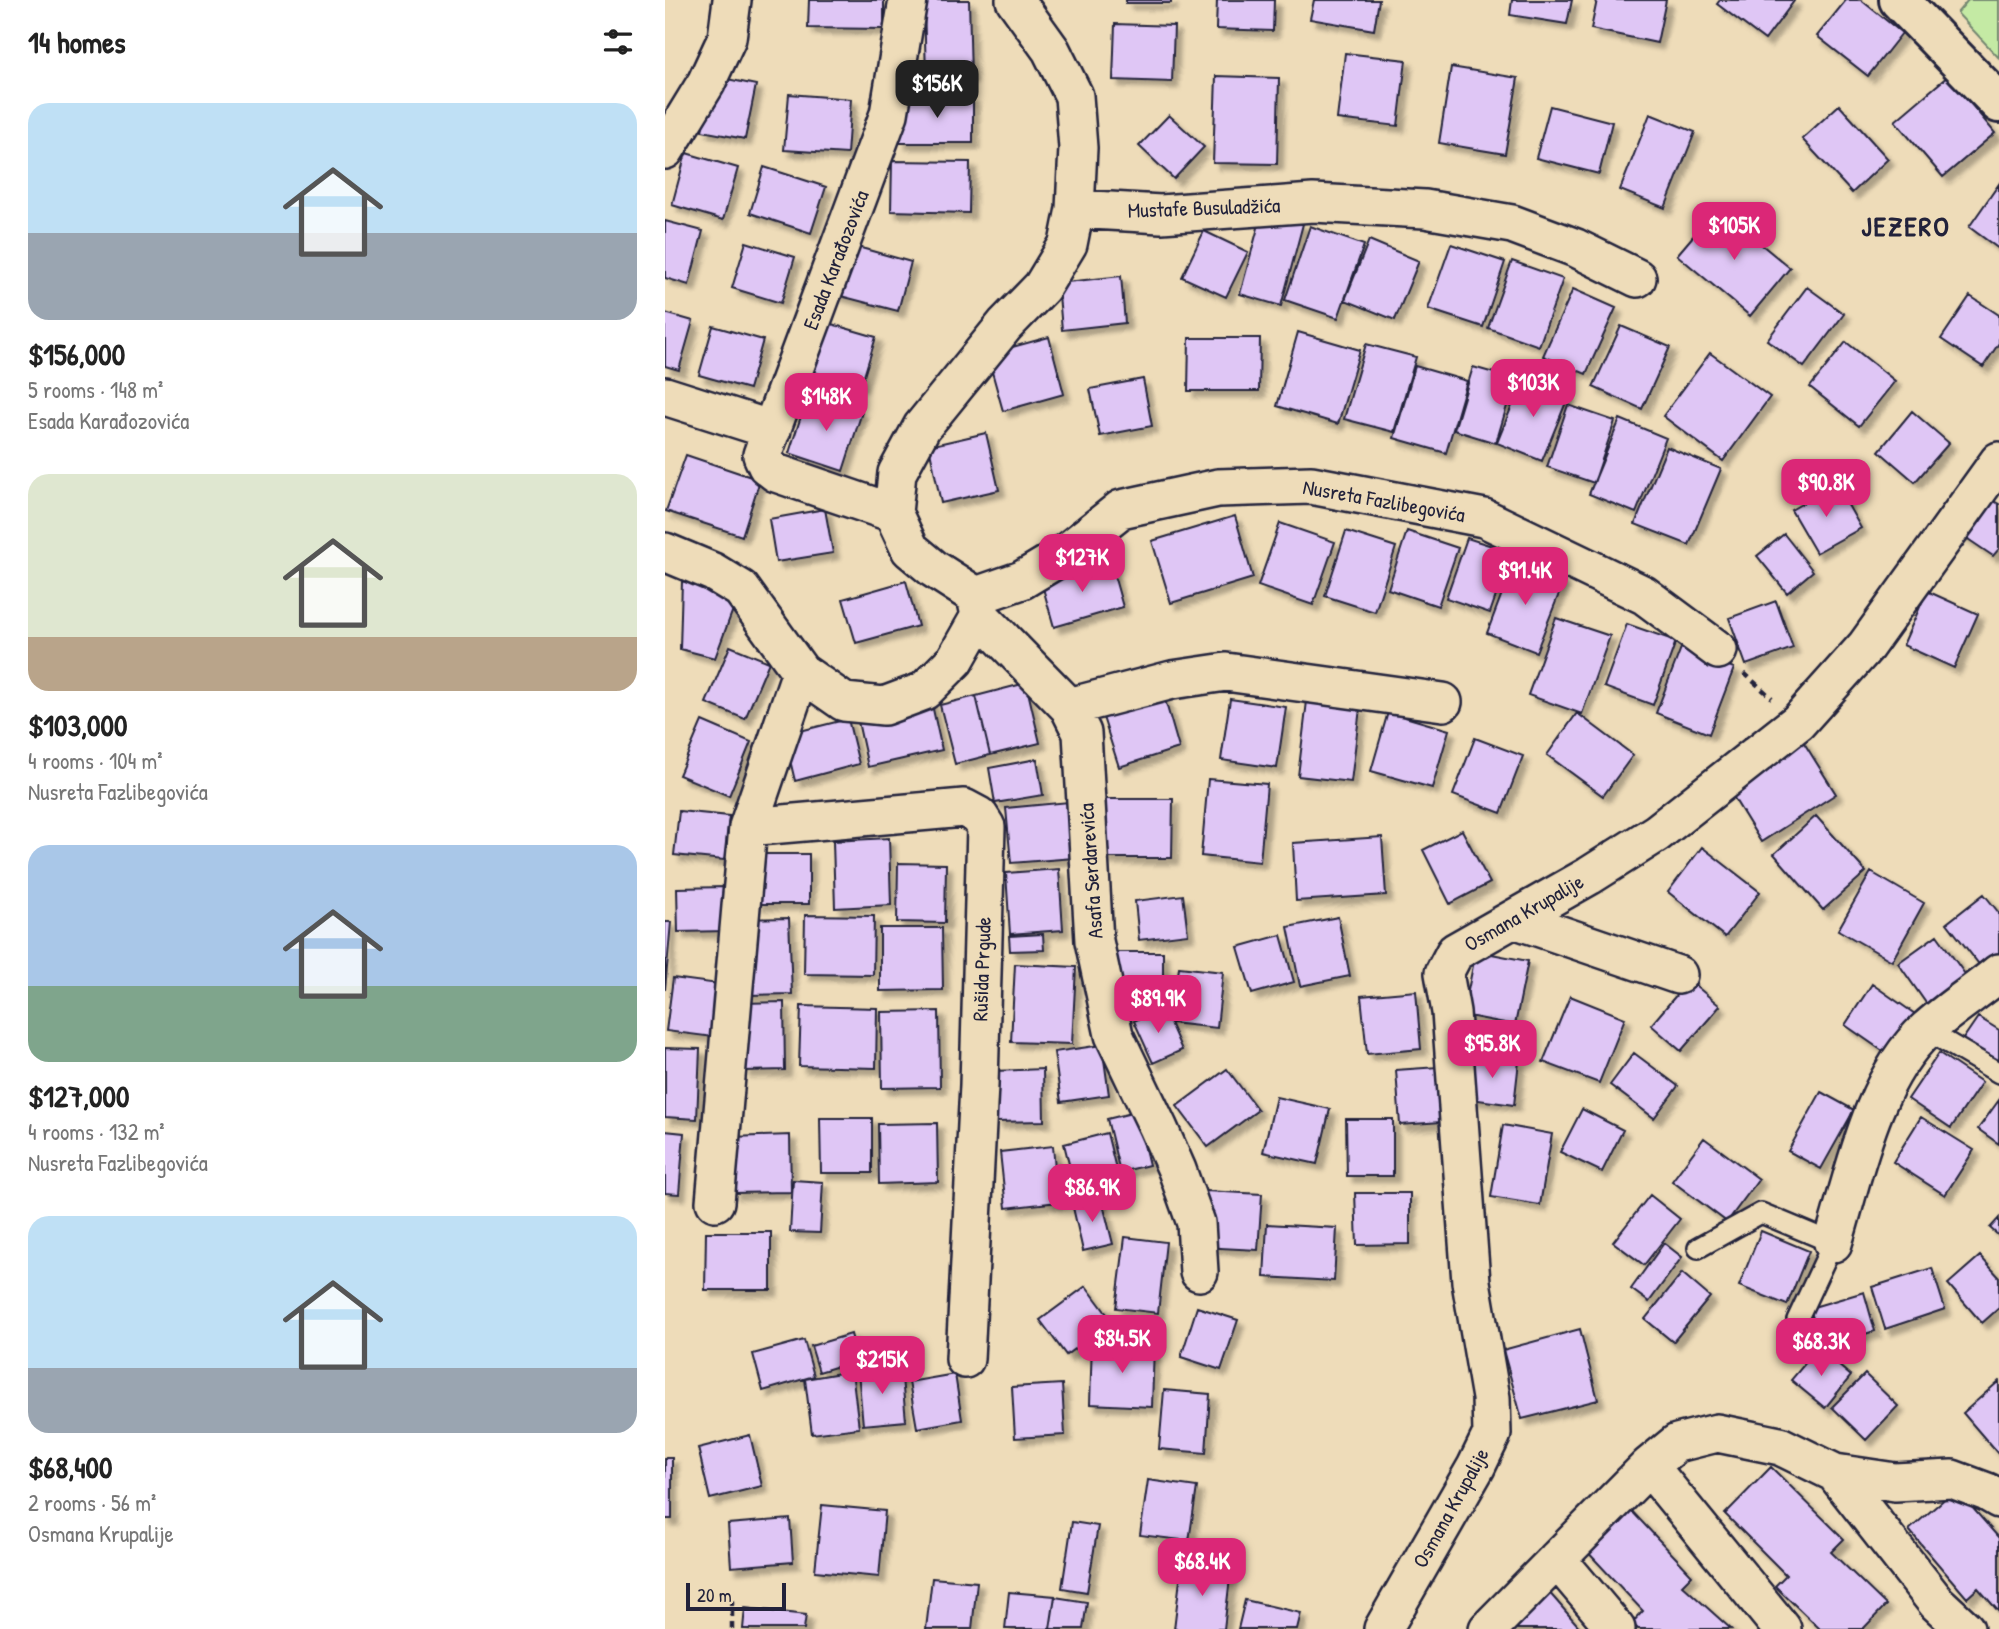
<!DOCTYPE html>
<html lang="en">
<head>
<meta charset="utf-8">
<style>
  :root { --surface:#fff; --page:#f2f2f2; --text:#222; --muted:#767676; --accent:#db2777 }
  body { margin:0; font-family:"Patrick Hand",sans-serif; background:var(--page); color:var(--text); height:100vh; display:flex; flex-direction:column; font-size:26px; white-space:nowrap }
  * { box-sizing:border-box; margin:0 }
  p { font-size:23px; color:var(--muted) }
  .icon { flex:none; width:38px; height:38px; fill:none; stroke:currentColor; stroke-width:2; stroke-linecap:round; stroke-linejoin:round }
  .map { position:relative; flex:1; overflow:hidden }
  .drawer { display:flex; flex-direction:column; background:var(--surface); width:665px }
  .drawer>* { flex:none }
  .scale { position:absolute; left:21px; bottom:18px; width:100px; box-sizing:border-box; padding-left:7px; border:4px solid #22223b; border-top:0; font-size:19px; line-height:24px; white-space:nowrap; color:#22223b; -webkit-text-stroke:5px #eedcb9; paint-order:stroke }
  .price { position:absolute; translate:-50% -60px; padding:0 16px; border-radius:14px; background:var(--accent); color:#fff; font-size:23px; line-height:46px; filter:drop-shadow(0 2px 4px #0008) }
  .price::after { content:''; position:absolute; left:50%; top:42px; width:21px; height:16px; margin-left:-10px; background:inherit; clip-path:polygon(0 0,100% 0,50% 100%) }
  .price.selected { background:#222; color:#fff }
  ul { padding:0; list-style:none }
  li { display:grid; align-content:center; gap:14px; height:371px; padding:0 28px }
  li span { display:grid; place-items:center; height:217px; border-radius:21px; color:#555 }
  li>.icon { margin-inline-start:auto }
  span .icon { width:126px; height:126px; fill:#fffc; stroke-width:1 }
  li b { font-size:30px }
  h2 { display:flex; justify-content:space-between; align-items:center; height:84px; padding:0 28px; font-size:30px }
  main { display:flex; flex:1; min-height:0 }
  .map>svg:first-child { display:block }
  .green { fill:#c4eaa4; stroke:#738670; stroke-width:2 }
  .building { fill:#dfc6f5; stroke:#22223b; stroke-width:2; filter:url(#shadow) }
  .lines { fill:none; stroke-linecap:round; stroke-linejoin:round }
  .service-casing { stroke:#22223b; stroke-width:24 }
  .minor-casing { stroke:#22223b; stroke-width:42 }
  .tertiary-casing { stroke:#22223b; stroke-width:44 }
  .path { stroke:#22223b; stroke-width:4.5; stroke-dasharray:7 5; stroke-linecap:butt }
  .service { stroke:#eedcb9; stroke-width:19 }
  .minor { stroke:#eedcb9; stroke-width:37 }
  .tertiary { stroke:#eedcb9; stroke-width:38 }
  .labels { text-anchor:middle; stroke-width:5; stroke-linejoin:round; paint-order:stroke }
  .street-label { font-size:21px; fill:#22223b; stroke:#eedcb9 }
  .district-label { font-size:28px; font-weight:bold; letter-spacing:2px; fill:#22223b; stroke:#eedcb9 }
</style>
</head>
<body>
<main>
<section class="drawer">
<h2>14 homes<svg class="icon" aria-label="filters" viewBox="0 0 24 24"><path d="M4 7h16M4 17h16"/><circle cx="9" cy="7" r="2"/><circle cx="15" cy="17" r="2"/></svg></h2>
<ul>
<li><span style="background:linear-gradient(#bfe0f5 60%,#9aa5b1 0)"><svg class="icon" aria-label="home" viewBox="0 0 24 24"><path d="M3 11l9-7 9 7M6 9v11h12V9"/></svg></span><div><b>$156,000</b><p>5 rooms · 148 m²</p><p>Esada Karađozovića</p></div></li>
<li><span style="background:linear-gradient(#dfe7d0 75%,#b9a48a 0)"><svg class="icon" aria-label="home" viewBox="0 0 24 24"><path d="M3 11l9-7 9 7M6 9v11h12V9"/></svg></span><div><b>$103,000</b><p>4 rooms · 104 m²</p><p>Nusreta Fazlibegovića</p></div></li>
<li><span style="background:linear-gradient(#a9c7e8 65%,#7fa58c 0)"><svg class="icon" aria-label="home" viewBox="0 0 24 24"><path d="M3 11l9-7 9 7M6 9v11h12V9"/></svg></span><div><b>$127,000</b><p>4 rooms · 132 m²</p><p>Nusreta Fazlibegovića</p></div></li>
<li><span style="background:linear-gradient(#bfe0f5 70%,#9aa5b1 0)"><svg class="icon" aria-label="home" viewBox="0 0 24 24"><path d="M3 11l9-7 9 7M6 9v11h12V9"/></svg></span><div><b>$68,400</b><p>2 rooms · 56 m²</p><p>Osmana Krupalije</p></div></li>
</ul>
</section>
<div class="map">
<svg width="1334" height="1629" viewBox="0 0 1334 1629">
  <defs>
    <filter id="shadow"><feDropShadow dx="6" dy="6" stdDeviation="2" flood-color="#0004"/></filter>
  </defs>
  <rect width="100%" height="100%" fill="#eedcb9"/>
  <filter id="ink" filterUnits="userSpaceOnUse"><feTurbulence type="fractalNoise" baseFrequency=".0143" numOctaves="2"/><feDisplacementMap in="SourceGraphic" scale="14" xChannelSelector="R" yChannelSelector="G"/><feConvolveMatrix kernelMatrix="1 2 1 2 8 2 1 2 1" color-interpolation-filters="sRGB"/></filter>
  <g filter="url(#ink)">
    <path class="green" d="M 1303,0 L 1334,0 L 1334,58 L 1292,13 Z"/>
    <path class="building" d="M 144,0 L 219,0 L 219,29 L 143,28 Z
      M 259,0 L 304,0 L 306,77 L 261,78 Z
      M 461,0 L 506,0 L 506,3 L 461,3 Z
      M 552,0 L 609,0 L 608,31 L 551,29 Z
      M 649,0 L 714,0 L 709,30 L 645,19 Z
      M 847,0 L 907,0 L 902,24 L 845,15 Z
      M 932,0 L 1001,0 L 992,43 L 926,29 Z
      M 1055,0 L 1128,0 L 1129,1 L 1100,40 L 1052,4 Z
      M 1181,0 L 1196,0 L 1237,33 L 1203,76 L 1152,36 Z
      M 450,24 L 509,26 L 507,82 L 448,80 Z
      M 680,53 L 741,60 L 733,126 L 672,119 Z
      M 786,67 L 853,78 L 840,154 L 774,143 Z
      M 48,76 L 91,85 L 80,139 L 37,131 Z
      M 551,76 L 614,78 L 612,164 L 548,163 Z
      M 1283,76 L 1330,133 L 1278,177 L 1230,121 Z
      M 124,94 L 186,99 L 182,154 L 119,150 Z
      M 235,98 L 308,98 L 308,143 L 235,143 Z
      M 1174,105 L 1223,159 L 1187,193 L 1137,139 Z
      M 885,106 L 947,122 L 934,174 L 871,158 Z
      M 985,114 L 1030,132 L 1000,208 L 955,190 Z
      M 504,115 L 539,147 L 509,179 L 474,146 Z
      M 21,153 L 73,168 L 58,220 L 7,205 Z
      M 227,161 L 305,162 L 304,213 L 226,211 Z
      M 99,167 L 161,187 L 146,233 L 85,213 Z
      M 1334,184 L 1334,249 L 1304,227 Z
      M 1052,208 L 1125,268 L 1085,316 L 1012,255 Z
      M 597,213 L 638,224 L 616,306 L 575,294 Z
      M 0,221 L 38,231 L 24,285 L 0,278 Z
      M 645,226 L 699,245 L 673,318 L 620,300 Z
      M 539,231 L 583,252 L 561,297 L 517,277 Z
      M 704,240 L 754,261 L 730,320 L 680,300 Z
      M 81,242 L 130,257 L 116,303 L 67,288 Z
      M 182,244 L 246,262 L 233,311 L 168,294 Z
      M 786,244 L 840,262 L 818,327 L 763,309 Z
      M 847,261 L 898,279 L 874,346 L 823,328 Z
      M 456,276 L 460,323 L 397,330 L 393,283 Z
      M 1142,287 L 1179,314 L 1139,367 L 1102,340 Z
      M 908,289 L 951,308 L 921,374 L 878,356 Z
      M 1305,296 L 1334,315 L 1334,343 L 1318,367 L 1276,339 Z
      M 0,313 L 28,321 L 14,370 L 0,366 Z
      M 163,323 L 211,337 L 196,386 L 148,372 Z
      M 48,326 L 98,340 L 84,389 L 34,375 Z
      M 956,326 L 1005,347 L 977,409 L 928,387 Z
      M 633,332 L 695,350 L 673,424 L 612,406 Z
      M 384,337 L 399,394 L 338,411 L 322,354 Z
      M 524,338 L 595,338 L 594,391 L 523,391 Z
      M 1181,342 L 1230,381 L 1194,426 L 1145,387 Z
      M 701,344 L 751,357 L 729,432 L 679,419 Z
      M 1045,353 L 1105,397 L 1058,461 L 998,416 Z
      M 750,366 L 802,381 L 781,453 L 729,438 Z
      M 808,367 L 850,379 L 831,443 L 789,430 Z
      M 859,376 L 904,395 L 877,461 L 832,443 Z
      M 478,379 L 487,426 L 435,436 L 425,389 Z
      M 143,395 L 197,412 L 178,471 L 124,453 Z
      M 903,405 L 950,421 L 929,483 L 882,467 Z
      M 1247,411 L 1284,443 L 1250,482 L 1214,451 Z
      M 955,419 L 1001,438 L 971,513 L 924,494 Z
      M 321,433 L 334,490 L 276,503 L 264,446 Z
      M 1002,447 L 1056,469 L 1024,545 L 970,524 Z
      M 21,455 L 95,480 L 77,536 L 1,511 Z
      M 1171,484 L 1196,528 L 1151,553 L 1126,510 Z
      M 1316,494 L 1334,504 L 1334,549 L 1328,556 L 1294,533 Z
      M 160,509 L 168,553 L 111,562 L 104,519 Z
      M 570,516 L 588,578 L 506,603 L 487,541 Z
      M 615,523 L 670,542 L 648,605 L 593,586 Z
      M 681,531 L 731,547 L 710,612 L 660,596 Z
      M 742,531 L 793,548 L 773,606 L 723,589 Z
      M 1119,534 L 1148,571 L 1122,593 L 1092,556 Z
      M 802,538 L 846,552 L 825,613 L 781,598 Z
      M 445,561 L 458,607 L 389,627 L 376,581 Z
      M 849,562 L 899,581 L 871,652 L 822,633 Z
      M 17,581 L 50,589 L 70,604 L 50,658 L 15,649 Z
      M 241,581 L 253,626 L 191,643 L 178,599 Z
      M 1262,591 L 1313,614 L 1289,668 L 1238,645 Z
      M 1111,601 L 1128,648 L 1081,665 L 1064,618 Z
      M 891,618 L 945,636 L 917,714 L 863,695 Z
      M 962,624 L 1011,641 L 988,705 L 939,687 Z
      M 65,646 L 104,662 L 80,719 L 41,703 Z
      M 1016,648 L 1069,668 L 1044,734 L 991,713 Z
      M 361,683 L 375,743 L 325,755 L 311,696 Z
      M 311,696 L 325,755 L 290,764 L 275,705 Z
      M 499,696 L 514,748 L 454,767 L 437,714 Z
      M 565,699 L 621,707 L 612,768 L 556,760 Z
      M 266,700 L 277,750 L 203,767 L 192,717 Z
      M 642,701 L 695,708 L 686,782 L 633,776 Z
      M 723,712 L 784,730 L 767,788 L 706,771 Z
      M 912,713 L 968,755 L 938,796 L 882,755 Z
      M 183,719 L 194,764 L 130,781 L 119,735 Z
      M 37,721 L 86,742 L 64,796 L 14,775 Z
      M 810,738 L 858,756 L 836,813 L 788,795 Z
      M 1136,738 L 1171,794 L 1096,842 L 1061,785 Z
      M 372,759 L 378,795 L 330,803 L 324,768 Z
      M 543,779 L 602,784 L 595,862 L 536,856 Z
      M 439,799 L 508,799 L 507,858 L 439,858 Z
      M 404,802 L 409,858 L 346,863 L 341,808 Z
      M 14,811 L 64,816 L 59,860 L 9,855 Z
      M 1151,816 L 1201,872 L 1158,910 L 1109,854 Z
      M 797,830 L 825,883 L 785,904 L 758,850 Z
      M 717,837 L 721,895 L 631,901 L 628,843 Z
      M 224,838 L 226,905 L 170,908 L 168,841 Z
      M 1037,847 L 1095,892 L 1060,937 L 1003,892 Z
      M 92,854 L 144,854 L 144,904 L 92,904 Z
      M 233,863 L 281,864 L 280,923 L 232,922 Z
      M 394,869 L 398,930 L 345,934 L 341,873 Z
      M 1206,872 L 1259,903 L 1227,961 L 1173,930 Z
      M 60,887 L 62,931 L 13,932 L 12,888 Z
      M 1319,894 L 1334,913 L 1334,961 L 1320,972 L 1282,923 Z
      M 518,895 L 523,934 L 474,940 L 470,901 Z
      M 140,915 L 209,916 L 208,975 L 139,974 Z
      M 673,917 L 685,976 L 635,986 L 623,927 Z
      M 124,918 L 127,994 L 81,995 L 78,919 Z
      M 0,922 L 6,922 L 0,990 Z
      M 215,928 L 277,928 L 278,990 L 215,991 Z
      M 378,934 L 379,950 L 345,951 L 344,936 Z
      M 616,935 L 629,982 L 587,994 L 573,947 Z
      M 1272,935 L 1307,984 L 1268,1013 L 1233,963 Z
      M 811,951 L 863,961 L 850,1025 L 798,1015 Z
      M 448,952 L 498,952 L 498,993 L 448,994 Z
      M 350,964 L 411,967 L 407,1044 L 346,1042 Z
      M 514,967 L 558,972 L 552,1028 L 507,1023 Z
      M 8,978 L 54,984 L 48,1037 L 1,1031 Z
      M 1024,980 L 1055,1006 L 1016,1051 L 986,1025 Z
      M 1207,984 L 1250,1014 L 1222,1054 L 1180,1025 Z
      M 751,991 L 756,1049 L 702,1054 L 696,996 Z
      M 905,996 L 960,1018 L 934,1083 L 878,1062 Z
      M 119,1002 L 120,1070 L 79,1071 L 77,1003 Z
      M 136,1006 L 212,1008 L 211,1068 L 134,1066 Z
      M 498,1007 L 517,1050 L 488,1063 L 469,1021 Z
      M 274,1011 L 275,1087 L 217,1088 L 216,1012 Z
      M 1313,1017 L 1334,1030 L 1334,1062 L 1296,1042 Z
      M 437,1045 L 444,1095 L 396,1102 L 389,1052 Z
      M 0,1048 L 35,1049 L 32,1119 L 0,1117 Z
      M 969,1053 L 1013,1086 L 989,1118 L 945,1085 Z
      M 1274,1053 L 1317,1082 L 1286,1128 L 1243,1099 Z
      M 805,1055 L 854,1061 L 849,1105 L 799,1098 Z
      M 773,1067 L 776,1122 L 735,1125 L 731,1070 Z
      M 378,1069 L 379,1121 L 331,1122 L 329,1071 Z
      M 562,1069 L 593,1110 L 543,1147 L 512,1106 Z
      M 1156,1092 L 1189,1110 L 1156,1169 L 1123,1151 Z
      M 611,1097 L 665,1109 L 652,1164 L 598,1152 Z
      M 1334,1100 L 1334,1144 L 1313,1129 Z
      M 917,1109 L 958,1130 L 937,1172 L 895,1152 Z
      M 471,1112 L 484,1165 L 455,1172 L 442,1119 Z
      M 1256,1117 L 1309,1150 L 1280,1195 L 1228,1162 Z
      M 155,1118 L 207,1118 L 207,1173 L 156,1173 Z
      M 681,1119 L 728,1119 L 728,1176 L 682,1176 Z
      M 272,1123 L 273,1182 L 214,1184 L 213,1124 Z
      M 838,1125 L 887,1134 L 875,1205 L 826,1197 Z
      M 0,1131 L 19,1133 L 14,1194 L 0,1193 Z
      M 442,1133 L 452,1173 L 409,1184 L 399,1144 Z
      M 125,1135 L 126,1192 L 68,1193 L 67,1137 Z
      M 1039,1138 L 1094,1179 L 1062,1222 L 1007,1181 Z
      M 388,1146 L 393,1202 L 341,1208 L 335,1152 Z
      M 128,1180 L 158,1182 L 155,1233 L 125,1232 Z
      M 540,1191 L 597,1194 L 593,1250 L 536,1247 Z
      M 690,1193 L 745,1193 L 745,1244 L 692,1245 Z
      M 985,1195 L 1015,1219 L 979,1265 L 948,1242 Z
      M 436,1196 L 448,1244 L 418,1251 L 407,1203 Z
      M 1334,1218 L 1334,1236 L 1325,1228 Z
      M 602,1224 L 672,1228 L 669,1281 L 599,1277 Z
      M 1096,1231 L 1144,1251 L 1122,1305 L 1074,1286 Z
      M 41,1232 L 106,1232 L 106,1290 L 40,1290 Z
      M 460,1237 L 501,1242 L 493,1313 L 451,1308 Z
      M 999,1243 L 1017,1257 L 984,1302 L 966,1289 Z
      M 1315,1256 L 1334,1277 L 1334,1308 L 1317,1323 L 1283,1284 Z
      M 1267,1268 L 1280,1309 L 1220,1329 L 1207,1287 Z
      M 1017,1273 L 1045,1297 L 1008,1342 L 980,1319 Z
      M 421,1286 L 447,1321 L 401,1355 L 375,1320 Z
      M 1199,1292 L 1210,1331 L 1156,1347 L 1145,1308 Z
      M 532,1307 L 573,1320 L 556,1370 L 516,1357 Z
      M 915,1329 L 933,1400 L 857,1419 L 838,1350 Z
      M 186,1334 L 193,1360 L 154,1372 L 146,1346 Z
      M 139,1340 L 149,1376 L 98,1391 L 88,1354 Z
      M 427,1342 L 489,1345 L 487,1407 L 425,1404 Z
      M 1153,1348 L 1186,1376 L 1160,1408 L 1126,1380 Z
      M 236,1367 L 241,1421 L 198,1425 L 193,1371 Z
      M 187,1371 L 194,1428 L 147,1434 L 140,1379 Z
      M 290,1374 L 297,1420 L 252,1428 L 244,1382 Z
      M 1200,1374 L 1233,1406 L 1201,1440 L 1167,1407 Z
      M 1334,1381 L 1334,1455 L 1298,1413 Z
      M 397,1384 L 400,1435 L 350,1438 L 347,1387 Z
      M 499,1390 L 545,1394 L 541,1453 L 494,1449 Z
      M 85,1435 L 97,1486 L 45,1499 L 33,1448 Z
      M 0,1458 L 7,1458 L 7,1519 L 0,1519 Z
      M 1106,1467 L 1179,1539 L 1166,1552 L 1221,1605 L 1198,1629 L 1155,1629 L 1110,1586 L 1121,1575 L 1060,1514 Z
      M 483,1480 L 532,1487 L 524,1541 L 475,1535 Z
      M 1291,1489 L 1334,1538 L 1334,1612 L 1313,1588 L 1302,1598 L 1244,1530 Z
      M 157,1505 L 220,1511 L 214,1577 L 150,1571 Z
      M 962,1506 L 1027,1575 L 1017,1585 L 1066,1629 L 973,1629 L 967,1623 L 978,1611 L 918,1547 Z
      M 125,1519 L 128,1562 L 66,1567 L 63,1524 Z
      M 407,1522 L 433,1526 L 422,1592 L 397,1588 Z
      M 517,1563 L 566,1569 L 559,1629 L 509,1629 Z
      M 267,1578 L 312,1582 L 307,1629 L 261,1629 Z
      M 883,1591 L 916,1629 L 840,1629 Z
      M 344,1592 L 390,1596 L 385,1629 L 340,1629 Z
      M 390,1597 L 422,1602 L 418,1629 L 385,1629 Z
      M 580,1600 L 636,1613 L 632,1629 L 573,1629 Z
      M 80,1608 L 141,1615 L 139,1629 L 78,1629 Z"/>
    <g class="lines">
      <defs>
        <path id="service" d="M 1261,1030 L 1334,1073
          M 1033,1248 L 1096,1213 L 1168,1243 L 1132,1320"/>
        <path id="minor" d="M 350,0 L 386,50 L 409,96 L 413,148 L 410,209
          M 0,150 L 41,83 L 62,38 L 67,0
          M 0,396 L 107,430
          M 228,513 L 111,473 L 102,466 L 97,455 L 224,114 L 243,0
          M 0,552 L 48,572 L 76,589 L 136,672 L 179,702 L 219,706 L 259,691 L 290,660 L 315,616 L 311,596 L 357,580 L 397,556 L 456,509 L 553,488 L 646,485 L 819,518 L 979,595 L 1053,650
          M 311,596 L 269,569 L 245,549 L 228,513 L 232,473 L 257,427 L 340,325 L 377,287 L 403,244 L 410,209 L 496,214 L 648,203 L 760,209 L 847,224 L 911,248 L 972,278
          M 315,616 L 404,707 L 417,733 L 429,941 L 449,1035 L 493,1127 L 512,1170 L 531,1223 L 534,1272
          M 404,707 L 507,680 L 561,672 L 778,702
          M 83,827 L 299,808 L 314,816 L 321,827 L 314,1085 L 300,1359
          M 849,919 L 1013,975
          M 50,1202 L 83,827 L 136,672
          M 1168,1243 C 1189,1174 1207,1079 1262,1029 C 1284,1009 1311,992 1334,973
          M 984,1466 L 1117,1629
          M 1170,1473 L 1272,1603 L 1300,1629
          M 892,1559 L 951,1629
          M 718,1629 L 811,1467 L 827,1434 L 826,1398 L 806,1282 L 786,1012 L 779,973 L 790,952 L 924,876 L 992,833 L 1133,722 L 1201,646 L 1334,461
          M 823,1629 L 984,1466 L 1012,1443 L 1052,1433 L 1115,1446 L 1170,1473 L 1230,1482 L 1287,1479 L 1322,1492 L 1334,1499"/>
        <path id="tertiary" d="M 1234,0 L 1334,103"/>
      </defs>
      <use href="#service" class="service-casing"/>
      <use href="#minor" class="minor-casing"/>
      <use href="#tertiary" class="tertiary-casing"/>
      <path class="path" d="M 1079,673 L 1107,698
        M 67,1629 L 67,1600"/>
      <use href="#service" class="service"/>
      <use href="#minor" class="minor"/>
      <use href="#tertiary" class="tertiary"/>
    </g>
  </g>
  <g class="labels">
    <g class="street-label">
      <text transform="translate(539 208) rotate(-2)" y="7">Mustafe Busuladžića</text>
      <text transform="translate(171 260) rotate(-69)" y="7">Esada Karađozovića</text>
      <text transform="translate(719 501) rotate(10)" y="7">Nusreta Fazlibegovića</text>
      <text transform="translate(426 871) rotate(-94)" y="7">Asafa Serdarevića</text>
      <text transform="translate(859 913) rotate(-30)" y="7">Osmana Krupalije</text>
      <text transform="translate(317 969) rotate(-88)" y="7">Rušida Prgude</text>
      <text transform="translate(786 1508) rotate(-61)" y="7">Osmana Krupalije</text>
    </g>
    <g class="district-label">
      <text x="1241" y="236">JEZERO</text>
    </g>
  </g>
</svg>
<div class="scale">20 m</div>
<b class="price selected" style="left:272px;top:120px">$156K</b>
<b class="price" style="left:1069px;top:262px">$105K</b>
<b class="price" style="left:868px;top:419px">$103K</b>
<b class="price" style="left:161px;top:433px">$148K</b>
<b class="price" style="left:1161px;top:519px">$90.8K</b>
<b class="price" style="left:417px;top:594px">$127K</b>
<b class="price" style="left:860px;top:607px">$91.4K</b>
<b class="price" style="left:493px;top:1035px">$89.9K</b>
<b class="price" style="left:827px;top:1080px">$95.8K</b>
<b class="price" style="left:427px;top:1224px">$86.9K</b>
<b class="price" style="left:457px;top:1375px">$84.5K</b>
<b class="price" style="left:1156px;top:1378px">$68.3K</b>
<b class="price" style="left:217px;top:1396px">$215K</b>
<b class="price" style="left:537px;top:1598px">$68.4K</b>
</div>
</main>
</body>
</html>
